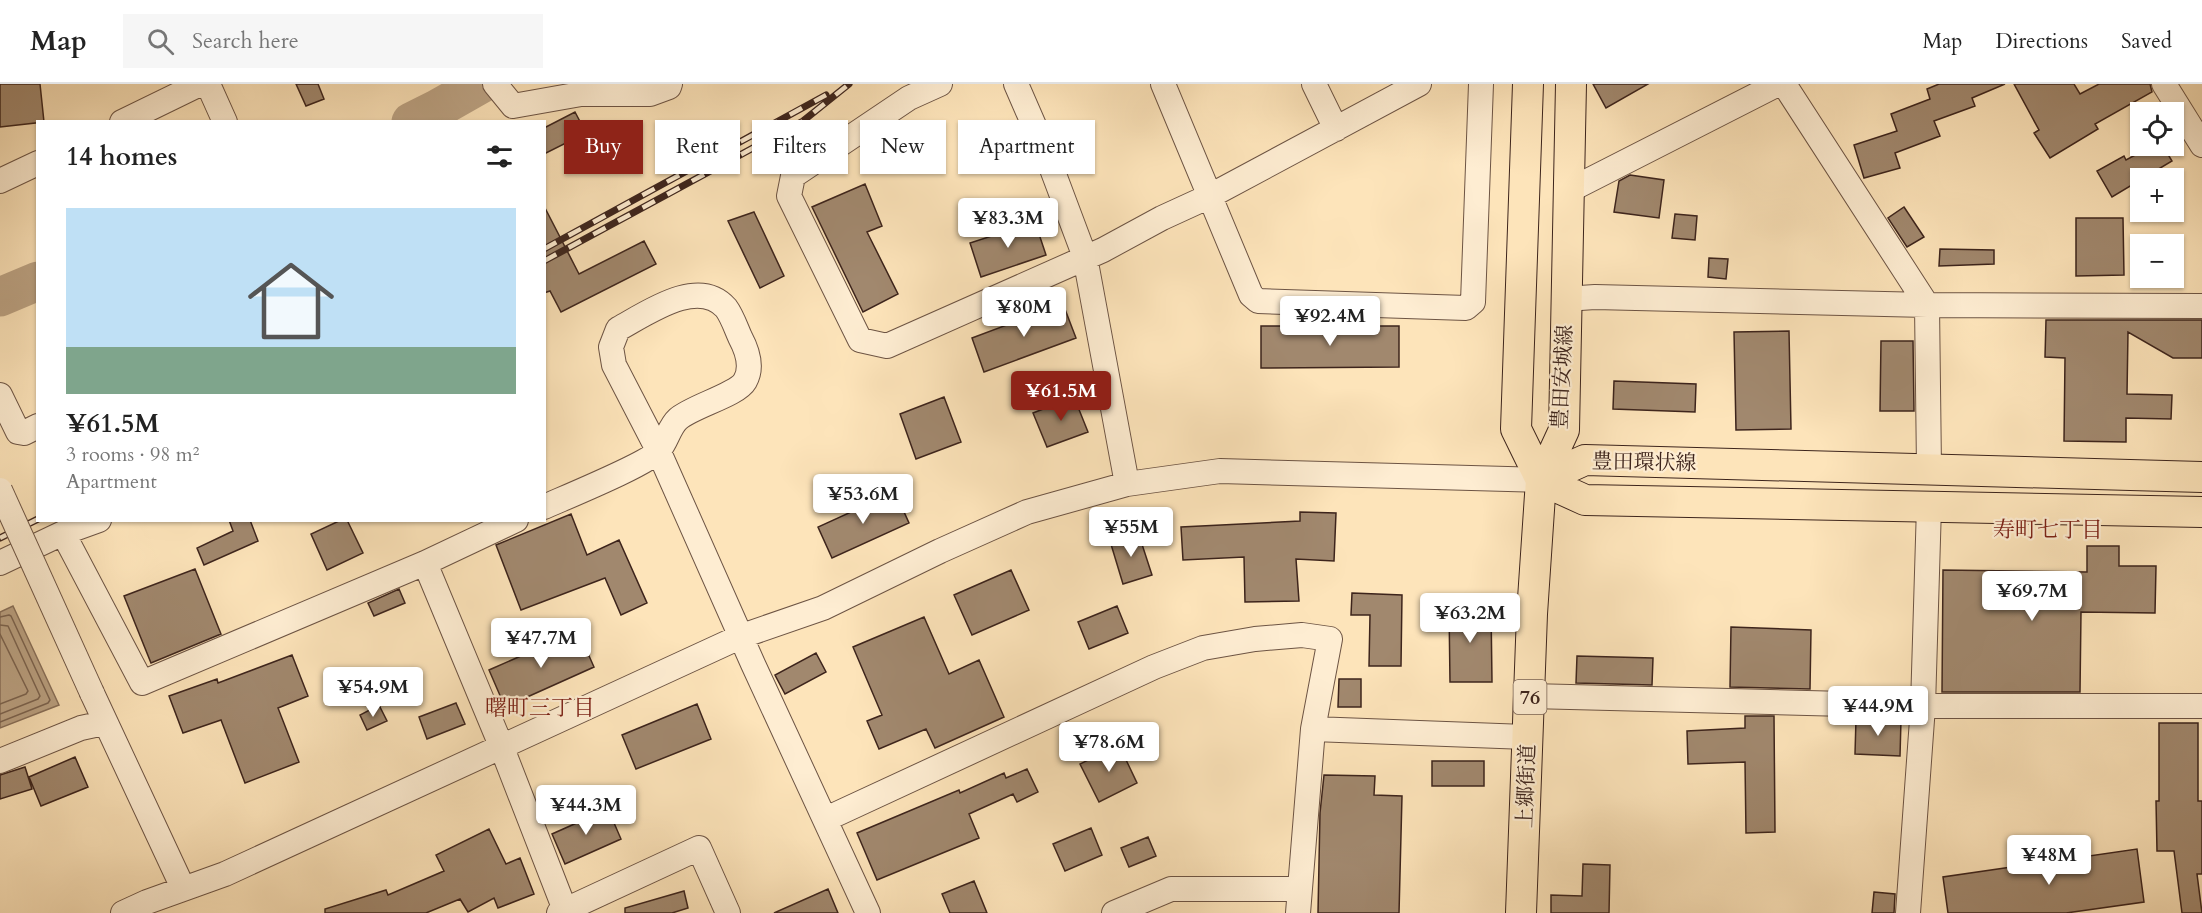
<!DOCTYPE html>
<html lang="en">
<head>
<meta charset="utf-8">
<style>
  :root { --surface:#fff; --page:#f6f6f6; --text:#222; --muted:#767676; --line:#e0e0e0; --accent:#8f2418 }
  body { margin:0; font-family:Cardo,"Noto Serif JP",serif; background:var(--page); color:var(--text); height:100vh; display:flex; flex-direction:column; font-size:22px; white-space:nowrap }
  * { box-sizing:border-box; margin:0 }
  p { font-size:20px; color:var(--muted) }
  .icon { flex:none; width:33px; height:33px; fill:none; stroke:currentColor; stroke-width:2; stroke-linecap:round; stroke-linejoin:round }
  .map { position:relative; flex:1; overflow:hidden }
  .sheet { position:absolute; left:36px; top:36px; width:510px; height:402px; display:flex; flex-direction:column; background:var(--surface); border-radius:0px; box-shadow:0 2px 4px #0004 }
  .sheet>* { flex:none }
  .hud { position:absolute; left:564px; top:36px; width:570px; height:54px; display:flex; gap:12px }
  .buttons { position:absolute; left:2130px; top:18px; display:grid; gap:12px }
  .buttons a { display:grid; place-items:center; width:54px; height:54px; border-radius:0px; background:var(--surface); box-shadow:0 2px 4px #0004; font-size:30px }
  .price { position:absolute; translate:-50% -51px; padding:0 14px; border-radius:6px; background:#fff; color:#222; font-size:20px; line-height:39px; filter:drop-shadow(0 2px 3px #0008) }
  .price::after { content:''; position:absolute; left:50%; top:36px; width:18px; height:14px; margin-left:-9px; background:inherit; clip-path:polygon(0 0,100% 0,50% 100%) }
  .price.selected { background:var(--accent); color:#fff }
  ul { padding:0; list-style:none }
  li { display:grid; align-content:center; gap:12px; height:318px; padding:0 30px }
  li span { display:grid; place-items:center; height:186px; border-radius:0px; color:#555 }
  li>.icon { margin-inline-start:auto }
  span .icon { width:108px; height:108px; fill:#fffc; stroke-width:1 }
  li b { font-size:26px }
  h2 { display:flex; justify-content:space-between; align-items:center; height:72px; padding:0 30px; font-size:26px }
  .pill { padding:0 21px; border-radius:0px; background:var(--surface); box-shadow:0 2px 4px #0004; font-size:21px; line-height:54px }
  .pill.selected { background:var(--accent); color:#fff }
  header { display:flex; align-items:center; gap:36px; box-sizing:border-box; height:84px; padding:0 30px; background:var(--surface); border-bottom:2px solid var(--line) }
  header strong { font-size:28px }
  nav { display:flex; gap:33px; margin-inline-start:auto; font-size:21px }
  .search { width:420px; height:54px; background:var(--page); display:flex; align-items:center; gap:15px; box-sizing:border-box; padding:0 21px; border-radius:0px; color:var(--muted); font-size:22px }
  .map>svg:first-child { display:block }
  .water { fill:#bca384; stroke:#89705a; stroke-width:1.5 }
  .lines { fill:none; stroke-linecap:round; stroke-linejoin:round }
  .shore { stroke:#7c6450; stroke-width:1.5 }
  .river { stroke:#bca384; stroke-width:39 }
  .building { fill:#a1886e; stroke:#3d241c; stroke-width:1.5 }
  .minor-casing { stroke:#6d5444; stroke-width:26 }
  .major-casing { stroke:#3d241c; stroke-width:32 }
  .minor { stroke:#feedd2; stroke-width:24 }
  .major { stroke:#fde4ba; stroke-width:30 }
  .rail-casing { stroke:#3d241c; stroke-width:7 }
  .rail { stroke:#feedd2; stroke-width:4.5; stroke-dasharray:14; stroke-linecap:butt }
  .minor-bridge-casing { stroke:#6d5444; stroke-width:26; stroke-linecap:butt }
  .minor-bridge { stroke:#feedd2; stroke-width:24 }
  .labels { text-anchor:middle; stroke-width:4.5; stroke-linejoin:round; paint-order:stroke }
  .shield { fill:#feedd2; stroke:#776053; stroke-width:1.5 }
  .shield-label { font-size:20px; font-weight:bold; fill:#3d241c }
  .street-label { font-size:21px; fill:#3d241c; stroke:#feedd2 }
  .neighbourhood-label { font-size:22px; fill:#7a1f14; stroke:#feedd2 }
</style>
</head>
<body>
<header>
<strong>Map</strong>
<div class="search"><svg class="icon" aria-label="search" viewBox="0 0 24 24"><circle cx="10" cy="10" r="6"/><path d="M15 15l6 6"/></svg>Search here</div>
<nav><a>Map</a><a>Directions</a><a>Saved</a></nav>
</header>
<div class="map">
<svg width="2202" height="829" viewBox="0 0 2202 829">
  <rect width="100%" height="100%" fill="#fde4ba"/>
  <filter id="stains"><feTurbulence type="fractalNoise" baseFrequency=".00333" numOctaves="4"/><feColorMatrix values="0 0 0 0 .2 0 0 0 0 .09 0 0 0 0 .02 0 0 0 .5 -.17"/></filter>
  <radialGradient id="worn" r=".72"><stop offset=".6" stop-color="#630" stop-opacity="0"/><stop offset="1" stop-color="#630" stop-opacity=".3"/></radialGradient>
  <path class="water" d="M 13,522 L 59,621 L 0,644 L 0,528 Z"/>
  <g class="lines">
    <path class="shore" d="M 0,533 L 9,531 L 11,532 L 50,616 L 48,619 L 0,638
      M 0,541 L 8,542 L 40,612 L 38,615 L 0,630
      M 0,550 L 28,607 L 26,610 L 0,620"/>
    <path class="river" d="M 411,38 L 437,25 L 481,0
      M 0,213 L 38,197"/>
  </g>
  <path class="building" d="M 0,0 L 40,0 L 44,38 L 0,43 Z
    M 296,0 L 318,0 L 324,15 L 306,22 Z
    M 1593,0 L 1648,0 L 1606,24 Z
    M 1939,0 L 2005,0 L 1972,14 L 1975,22 L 1934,37 L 1940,52 L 1895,69 L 1900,84 L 1864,94 L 1854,61 L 1897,47 L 1891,30 L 1930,15 L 1927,5 Z
    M 2014,0 L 2074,0 L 2080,10 L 2099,0 L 2150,0 L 2152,8 L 2095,40 L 2098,45 L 2050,74 L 2034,49 L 2039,46 Z
    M 575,28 L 586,49 L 544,70 L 544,44 Z
    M 2152,62 L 2163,62 L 2172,77 L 2112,113 L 2097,87 L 2124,72 L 2126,76 Z
    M 1630,91 L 1664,96 L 1659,134 L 1614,128 L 1619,97 Z
    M 865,100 L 882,142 L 867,148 L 898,210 L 863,228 L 812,123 Z
    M 544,122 L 579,190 L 644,157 L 656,180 L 561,228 L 550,207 L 544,209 Z
    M 1904,123 L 1924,153 L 1907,163 L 1888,134 Z
    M 754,128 L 784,192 L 760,204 L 728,137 Z
    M 1675,130 L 1697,132 L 1695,156 L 1672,154 Z
    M 2076,134 L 2123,134 L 2124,191 L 2076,192 Z
    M 1035,138 L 1046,171 L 981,193 L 970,159 Z
    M 1940,165 L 1994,166 L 1994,180 L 1939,182 Z
    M 1709,174 L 1728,175 L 1726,195 L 1708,193 Z
    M 1063,220 L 1076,254 L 984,288 L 972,254 Z
    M 2046,236 L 2202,236 L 2202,274 L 2173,274 L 2128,248 L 2127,310 L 2172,311 L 2171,335 L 2126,334 L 2126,358 L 2064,357 L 2065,274 L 2045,273 Z
    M 1261,242 L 1399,242 L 1399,283 L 1261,284 Z
    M 1789,247 L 1791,345 L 1736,346 L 1734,248 Z
    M 1881,257 L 1913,257 L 1914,327 L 1880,327 Z
    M 1614,297 L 1696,300 L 1695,328 L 1613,325 Z
    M 944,313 L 961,358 L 916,375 L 900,330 Z
    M 1074,313 L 1088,348 L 1047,363 L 1033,329 Z
    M 895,408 L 909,439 L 832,474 L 818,443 Z
    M 1300,428 L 1336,429 L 1334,477 L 1296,475 L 1299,517 L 1245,518 L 1244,473 L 1183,476 L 1181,443 L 1300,437 Z
    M 571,430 L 587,471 L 619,456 L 647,519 L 621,531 L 605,494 L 521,526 L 496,461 Z
    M 229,436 L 250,436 L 258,457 L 204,481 L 197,464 L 233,447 Z
    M 341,436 L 347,436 L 363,469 L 327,486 L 311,450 Z
    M 1138,448 L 1152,491 L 1123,500 L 1110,457 Z
    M 2087,462 L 2119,462 L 2119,482 L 2156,482 L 2155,529 L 2081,528 L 2080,608 L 1942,608 L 1943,486 L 2087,488 Z
    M 195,485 L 221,550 L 151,579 L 124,512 Z
    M 1011,486 L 1029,526 L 972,551 L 954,511 Z
    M 399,505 L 405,519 L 374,532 L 368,519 Z
    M 1352,509 L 1402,511 L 1401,582 L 1369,582 L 1370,531 L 1351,531 Z
    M 1117,522 L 1128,549 L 1089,565 L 1078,538 Z
    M 1449,523 L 1491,523 L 1492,598 L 1450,598 Z
    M 924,533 L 949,590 L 979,576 L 1004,633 L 935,664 L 926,645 L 879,665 L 867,637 L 882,631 L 853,563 Z
    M 1731,543 L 1811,546 L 1810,605 L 1730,603 Z
    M 578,547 L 594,583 L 505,623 L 489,586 Z
    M 816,569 L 826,588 L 785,610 L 775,591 Z
    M 292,571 L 308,612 L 278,624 L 299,678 L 245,699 L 221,636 L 183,649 L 169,612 L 217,595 L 218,599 Z
    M 1577,572 L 1653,574 L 1652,601 L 1576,599 Z
    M 1339,595 L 1361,595 L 1361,623 L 1338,623 Z
    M 456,619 L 465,640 L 427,655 L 419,633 Z
    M 697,620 L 711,655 L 636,685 L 622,651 Z
    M 379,621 L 387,637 L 367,646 L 360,631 Z
    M 1745,632 L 1774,632 L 1775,748 L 1746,749 L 1745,678 L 1688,680 L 1687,647 L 1745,644 Z
    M 1856,635 L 1901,636 L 1900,672 L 1855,670 Z
    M 2159,639 L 2198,639 L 2198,717 L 2202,717 L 2202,790 L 2197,790 L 2202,829 L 2182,829 L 2174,767 L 2157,767 L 2156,717 L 2159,717 Z
    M 1119,661 L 1137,699 L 1099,718 L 1080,680 Z
    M 75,673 L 88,703 L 41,722 L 29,693 Z
    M 1432,677 L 1484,677 L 1484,702 L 1432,702 Z
    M 25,683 L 32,705 L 0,715 L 0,691 Z
    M 1027,685 L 1038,708 L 1017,718 L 1013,710 L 969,730 L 979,754 L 877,796 L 857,749 L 959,706 L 960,709 L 1004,689 L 1006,694 Z
    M 1324,691 L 1375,692 L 1374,711 L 1402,712 L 1399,829 L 1318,829 L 1320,729 Z
    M 608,725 L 621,755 L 565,780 L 552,750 Z
    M 1091,744 L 1102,771 L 1065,787 L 1053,760 Z
    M 489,745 L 506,780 L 520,774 L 534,810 L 498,824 L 494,814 L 468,828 L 460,815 L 426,829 L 325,829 L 325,825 L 386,806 L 388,811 L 444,787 L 436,771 Z
    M 1148,753 L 1156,772 L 1129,783 L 1121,764 Z
    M 2137,765 L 2144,818 L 2066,829 L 1948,829 L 1943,793 Z
    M 1583,780 L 1610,781 L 1609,829 L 1551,829 L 1551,811 L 1582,812 Z
    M 974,797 L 987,829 L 950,829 L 942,810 Z
    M 828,805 L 838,829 L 774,829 Z
    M 684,807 L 688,824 L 672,829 L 625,829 L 625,824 Z
    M 1874,808 L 1895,810 L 1894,829 L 1872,829 Z"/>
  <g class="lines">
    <defs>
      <path id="minor" d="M 208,0 L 225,38
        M 495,0 L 513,22
        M 940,0 L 909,14 L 793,92 L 789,112 L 860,256 L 887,262 L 1103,166 L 1162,134 L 1210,112 L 1419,0
        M 1016,0 L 1046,69 L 1085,173 L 1127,400
        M 1163,0 L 1251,211 L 1258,217 L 1466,224 L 1473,218 L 1481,0
        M 1314,0 L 1336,45
        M 1784,0 L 1927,221 L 1929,385
        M 2164,0 L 2202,61
        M 513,22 L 581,10 L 650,10 L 669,3 L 670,0
        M 122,38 L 200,0
        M 0,97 L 38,79
        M 1568,107 L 1778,0
        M 1565,215 L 1595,213 L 1927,221 L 2202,222
        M 0,311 L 18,348 L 24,349 L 38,342
        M 544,423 C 564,414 650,379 659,366 C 667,357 669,343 678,335 C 693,322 737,311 745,297 C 753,283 747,266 740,253 C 736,244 732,232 726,224 C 698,192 646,230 618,245 L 611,263 L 614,281 L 659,368 L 753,580 L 868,829
        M 63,449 L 142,599 L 425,479 L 516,436
        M 0,479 L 63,449 L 99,436
        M 425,479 L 502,664 L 565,826
        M 92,609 L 183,804
        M 1530,612 L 1923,622 L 2202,622
        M 1313,645 L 1528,653
        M 0,677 L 81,644 L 104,639
        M 826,735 L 1154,583 L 1203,564 L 1255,555 L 1302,551 L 1330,555 L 1313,645 L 1298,829
        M 123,829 L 147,818 L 225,790 L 742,552 L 823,524 L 940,467 L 1027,428 L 1127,400 L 1220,387 L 1541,396
        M 559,829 L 699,764 L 728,829
        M 1114,829 L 1171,805 L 1299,805
        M 1908,829 L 1923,622 L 1929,422"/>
      <path id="major" d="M 1528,0 L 1516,345 L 1541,396
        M 1541,396 L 1585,376 L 2202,393
        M 1541,396 L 1585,416 L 2202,428
        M 1521,829 L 1532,530 L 1541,396 L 1564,346 L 1571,0"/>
    </defs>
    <use href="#minor" class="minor-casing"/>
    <use href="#major" class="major-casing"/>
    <use href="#minor" class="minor"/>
    <use href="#major" class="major"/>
    <defs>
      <path id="rail" d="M 544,165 L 826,11
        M 544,177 L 803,37 L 849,0
        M 0,454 L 38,435"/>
    </defs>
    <use href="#rail" class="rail-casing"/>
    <use href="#rail" class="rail"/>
    <defs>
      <path id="minor-bridge" d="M 0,406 L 92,609"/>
    </defs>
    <use href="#minor-bridge" class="minor-bridge-casing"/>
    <use href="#minor-bridge" class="minor-bridge"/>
  </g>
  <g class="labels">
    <rect class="shield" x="1513.5" y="596" width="33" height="34" rx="4.5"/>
    <g class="shield-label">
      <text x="1530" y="620">76</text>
    </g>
    <g class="street-label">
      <text transform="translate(1562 293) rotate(-87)" y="7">豊田安城線</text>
      <text transform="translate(1644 378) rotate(1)" y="7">豊田環状線</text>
      <text transform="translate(1526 702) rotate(-88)" y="7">上郷街道</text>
    </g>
    <g class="neighbourhood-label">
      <text x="2048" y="453">寿町七丁目</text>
      <text x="540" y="631">曙町三丁目</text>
    </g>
  </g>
  <rect width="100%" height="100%" filter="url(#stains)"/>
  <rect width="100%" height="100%" fill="url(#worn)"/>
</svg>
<div class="buttons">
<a><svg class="icon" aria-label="locate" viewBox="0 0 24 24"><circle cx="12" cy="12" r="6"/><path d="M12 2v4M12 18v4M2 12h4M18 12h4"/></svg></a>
<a>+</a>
<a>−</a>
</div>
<b class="price" style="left:1008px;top:165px">¥83.3M</b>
<b class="price" style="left:1024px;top:254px">¥80M</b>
<b class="price" style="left:1330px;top:263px">¥92.4M</b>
<b class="price selected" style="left:1061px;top:338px">¥61.5M</b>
<b class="price" style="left:863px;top:441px">¥53.6M</b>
<b class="price" style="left:1131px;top:474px">¥55M</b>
<b class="price" style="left:2032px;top:538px">¥69.7M</b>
<b class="price" style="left:1470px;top:560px">¥63.2M</b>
<b class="price" style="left:541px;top:585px">¥47.7M</b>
<b class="price" style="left:373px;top:634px">¥54.9M</b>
<b class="price" style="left:1878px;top:653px">¥44.9M</b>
<b class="price" style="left:1109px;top:689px">¥78.6M</b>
<b class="price" style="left:586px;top:752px">¥44.3M</b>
<b class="price" style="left:2049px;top:802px">¥48M</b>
<div class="hud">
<a class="pill selected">Buy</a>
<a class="pill">Rent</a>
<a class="pill">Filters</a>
<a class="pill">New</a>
<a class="pill">Apartment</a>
</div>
<section class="sheet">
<h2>14 homes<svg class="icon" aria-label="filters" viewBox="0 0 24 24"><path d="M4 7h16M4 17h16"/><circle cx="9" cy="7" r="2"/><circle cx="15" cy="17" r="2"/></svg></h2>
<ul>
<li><span style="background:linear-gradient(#bfe0f5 75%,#7fa58c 0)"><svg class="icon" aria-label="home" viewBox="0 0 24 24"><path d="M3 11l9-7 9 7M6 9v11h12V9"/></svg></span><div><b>¥61.5M</b><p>3 rooms · 98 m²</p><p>Apartment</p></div></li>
</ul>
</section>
</div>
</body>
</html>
